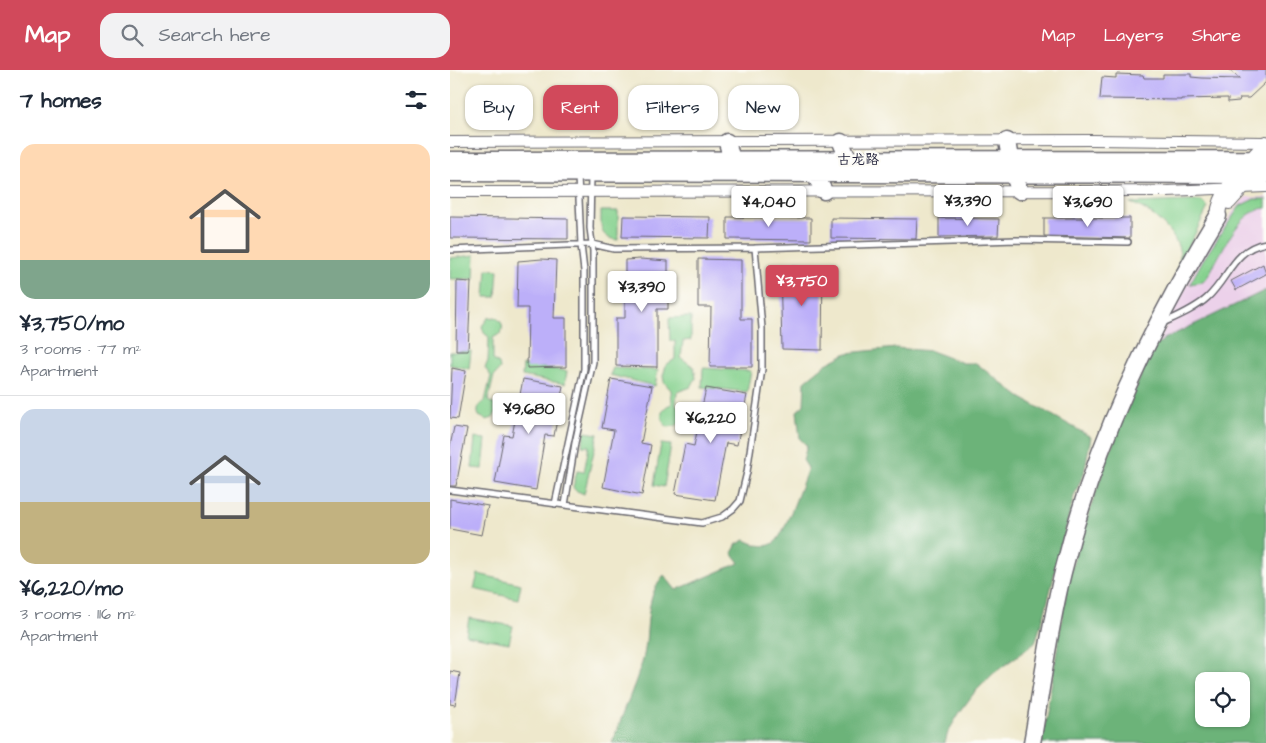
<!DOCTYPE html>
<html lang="en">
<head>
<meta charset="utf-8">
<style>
  :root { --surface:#fff; --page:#f2f2f3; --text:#1f2937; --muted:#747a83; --line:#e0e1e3; --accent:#d1495b }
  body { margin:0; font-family:"Architects Daughter","LXGW WenKai TC",sans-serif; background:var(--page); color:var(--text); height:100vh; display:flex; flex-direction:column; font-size:19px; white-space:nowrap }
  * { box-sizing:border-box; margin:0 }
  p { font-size:16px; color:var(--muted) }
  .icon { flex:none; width:28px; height:28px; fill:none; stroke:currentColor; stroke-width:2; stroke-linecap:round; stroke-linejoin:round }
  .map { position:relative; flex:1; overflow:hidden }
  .panel { display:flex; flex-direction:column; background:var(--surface); width:450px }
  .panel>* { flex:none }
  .top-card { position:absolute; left:15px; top:15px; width:475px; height:45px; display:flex; gap:10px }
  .tools { position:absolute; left:745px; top:602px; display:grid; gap:10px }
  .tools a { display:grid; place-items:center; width:55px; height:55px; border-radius:10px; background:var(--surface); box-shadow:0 1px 4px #0004; font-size:25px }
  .price { position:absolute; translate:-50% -42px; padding:0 11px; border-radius:5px; background:#fff; color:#222; font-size:16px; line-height:32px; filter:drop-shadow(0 1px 2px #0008) }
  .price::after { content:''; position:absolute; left:50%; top:30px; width:15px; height:11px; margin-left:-8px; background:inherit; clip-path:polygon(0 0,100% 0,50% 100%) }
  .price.selected { background:var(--accent); color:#fff }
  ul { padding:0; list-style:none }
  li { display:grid; align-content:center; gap:10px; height:265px; padding:0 20px }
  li+li { border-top:1px solid var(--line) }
  li span { display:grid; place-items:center; height:155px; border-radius:15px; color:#555 }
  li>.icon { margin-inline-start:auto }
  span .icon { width:90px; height:90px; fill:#fffc; stroke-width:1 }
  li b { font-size:21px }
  h2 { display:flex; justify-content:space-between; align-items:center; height:60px; padding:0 20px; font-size:21px }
  .pill { padding:0 18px; border-radius:15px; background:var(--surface); box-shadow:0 1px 4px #0004; font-size:18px; line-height:45px }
  .pill.selected { background:var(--accent); color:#fff }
  header { display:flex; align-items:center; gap:30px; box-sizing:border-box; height:70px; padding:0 25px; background:var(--accent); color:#fff }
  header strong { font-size:24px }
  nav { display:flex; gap:28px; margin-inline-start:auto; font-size:18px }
  .search { width:350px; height:45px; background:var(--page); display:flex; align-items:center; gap:12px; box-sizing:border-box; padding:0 18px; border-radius:15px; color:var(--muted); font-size:19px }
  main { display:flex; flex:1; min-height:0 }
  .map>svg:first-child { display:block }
  .built { fill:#ecd1ea }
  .green { fill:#85d18e; stroke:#547a64 }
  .forest { fill:#6cb379; stroke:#476a5a; fill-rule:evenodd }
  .building { fill:#bcaff9 }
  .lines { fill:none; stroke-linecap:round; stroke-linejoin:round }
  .service-casing { stroke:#69676e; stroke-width:8 }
  .minor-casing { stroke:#69676e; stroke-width:12 }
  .secondary-casing { stroke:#69676e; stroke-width:16 }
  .primary-casing { stroke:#69676e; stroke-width:19 }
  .trunk-casing { stroke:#69676e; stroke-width:19 }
  .service { stroke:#fff; stroke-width:5 }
  .minor { stroke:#fff; stroke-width:10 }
  .secondary { stroke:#fff; stroke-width:14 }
  .primary { stroke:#fff; stroke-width:16 }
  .trunk { stroke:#fff; stroke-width:16 }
  .labels { text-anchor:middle; stroke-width:4.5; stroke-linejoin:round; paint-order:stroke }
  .street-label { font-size:14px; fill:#22223b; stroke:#fdfcf7 }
</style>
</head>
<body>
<header>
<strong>Map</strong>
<div class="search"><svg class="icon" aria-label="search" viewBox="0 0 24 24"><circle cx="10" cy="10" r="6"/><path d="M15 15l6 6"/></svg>Search here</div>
<nav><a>Map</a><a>Layers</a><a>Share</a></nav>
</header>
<main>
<section class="panel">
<h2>7 homes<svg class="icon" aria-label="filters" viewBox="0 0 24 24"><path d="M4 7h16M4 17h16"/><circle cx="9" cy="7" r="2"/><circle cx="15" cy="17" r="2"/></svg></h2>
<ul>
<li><span style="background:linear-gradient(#ffd9b3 75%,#7fa58c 0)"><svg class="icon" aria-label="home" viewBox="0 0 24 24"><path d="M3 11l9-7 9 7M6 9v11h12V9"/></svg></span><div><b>¥3,750/mo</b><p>3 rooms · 77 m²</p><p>Apartment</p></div></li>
<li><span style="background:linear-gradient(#c9d6e8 60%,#c2b280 0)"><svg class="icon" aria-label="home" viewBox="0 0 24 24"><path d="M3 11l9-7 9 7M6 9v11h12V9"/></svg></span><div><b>¥6,220/mo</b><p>3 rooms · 116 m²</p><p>Apartment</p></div></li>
</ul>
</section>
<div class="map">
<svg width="816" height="673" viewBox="0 0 816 673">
  <rect width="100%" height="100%" fill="#fdfcf7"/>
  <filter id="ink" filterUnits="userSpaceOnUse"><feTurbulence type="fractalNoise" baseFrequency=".02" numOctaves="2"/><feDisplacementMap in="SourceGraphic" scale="10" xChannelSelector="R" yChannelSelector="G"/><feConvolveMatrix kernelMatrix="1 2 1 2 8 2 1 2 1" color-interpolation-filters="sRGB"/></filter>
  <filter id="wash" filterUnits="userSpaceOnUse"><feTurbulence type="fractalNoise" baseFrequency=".0096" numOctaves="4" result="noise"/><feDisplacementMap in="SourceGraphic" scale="20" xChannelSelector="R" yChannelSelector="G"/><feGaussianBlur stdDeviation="1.12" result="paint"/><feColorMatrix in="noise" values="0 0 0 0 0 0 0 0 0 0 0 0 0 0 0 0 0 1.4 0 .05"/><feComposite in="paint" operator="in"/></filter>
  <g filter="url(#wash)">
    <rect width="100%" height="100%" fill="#eee8cc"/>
    <path class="built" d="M 796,127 L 816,127 L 816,220 L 714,269 L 706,276 L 751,187 L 787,136 Z"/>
    <path class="green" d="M 804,129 L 816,129 L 816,138 C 789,139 771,184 758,206 L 753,212 L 740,214 L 753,190 L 790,136 Z
      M 744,131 L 752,131 L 758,137 L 725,205 C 727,198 730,192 730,185 C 729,164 699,138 680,133 Z
      M 151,141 L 168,141 L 168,170 C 149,168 151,157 151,141 Z
      M 25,185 L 24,209 L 0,209 L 0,188 Z
      M 37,199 L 48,200 L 46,227 L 35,227 Z
      M 45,247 C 52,251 54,256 51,263 L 43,268 L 43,290 L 49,294 L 50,299 L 44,306 L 38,331 L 44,334 L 46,343 L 43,348 L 37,350 L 29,346 C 26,339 29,335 35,331 L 41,306 L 35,298 L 38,291 L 39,267 L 34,263 L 32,256 L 38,248 Z
      M 241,247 L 241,270 L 233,271 L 231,288 L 244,297 L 246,308 L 241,317 L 227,322 L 226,335 L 232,339 L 233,349 L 226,356 L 218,357 C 208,350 210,337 222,334 L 221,320 L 214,312 L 213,306 L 216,295 L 225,289 L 225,271 L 220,271 L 219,248 Z
      M 21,281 L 19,299 L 0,295 L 0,282 Z
      M 73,295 L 117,301 L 115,314 L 72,306 Z
      M 163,298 L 208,300 L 205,316 L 160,305 Z
      M 253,298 L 301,301 L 297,322 L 252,317 Z
      M 135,362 L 148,364 L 134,424 L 125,420 L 123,417 L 127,401 L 134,402 L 139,376 L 132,376 Z
      M 25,368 L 36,369 L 33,399 L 22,398 Z
      M 211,374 L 221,375 L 214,417 L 204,415 Z
      M 28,504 L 71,514 L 68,529 L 24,519 Z
      M 19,548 L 63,556 L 59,573 L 16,565 Z"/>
    <path class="forest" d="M 816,220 L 816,673 L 590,673 L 595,654 L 619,505 L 639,442 L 660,381 L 694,298 L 706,276 L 714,269 ZM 754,611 L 791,611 L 791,649 L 754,649 Z
      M 446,278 L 481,281 L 513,293 L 526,293 L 570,327 L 641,367 L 634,403 L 624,426 L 595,542 L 585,573 L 544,603 L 524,623 L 510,642 L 498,662 L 495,673 L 162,673 C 172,646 183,620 192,593 C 201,564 192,530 214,505 L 226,520 L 289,493 L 282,483 L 287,474 L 295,470 C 305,475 318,480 327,470 C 335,462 353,411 358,398 L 353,390 L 357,376 L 350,369 L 347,341 L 354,335 L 355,311 L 376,294 L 397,283 Z"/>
    <g id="blocks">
      <path class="building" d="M 779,0 L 816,0 L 816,12 L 799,28 L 790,28 L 789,31 L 778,32 L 778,28 L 731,29 L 731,30 L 650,29 L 652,7 L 666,8 L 666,4 L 693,5 L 694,8 L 713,8 L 713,4 L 741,4 L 741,7 L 752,8 L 790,9 Z
        M 173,146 L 260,147 L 259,168 L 172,167 Z
        M 0,147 L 118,149 L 118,169 L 0,168 Z
        M 277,147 L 361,148 L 361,170 L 277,169 Z
        M 381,148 L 467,149 L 466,169 L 381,168 Z
        M 489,148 L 549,149 L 548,166 L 489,167 Z
        M 594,148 L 680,148 L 680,168 L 594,166 Z
        M 92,189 L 106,190 L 104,248 L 116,248 L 116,297 L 77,298 L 78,238 L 67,238 L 68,191 Z
        M 190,189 L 218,191 L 218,239 L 207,239 L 207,297 L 166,296 L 166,248 L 175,248 L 175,190 Z
        M 248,189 L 291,190 L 291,249 L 302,249 L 302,297 L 260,297 L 261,237 L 248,237 Z
        M 813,194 L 816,204 L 786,220 L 781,211 Z
        M 330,196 L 373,197 L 372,280 L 332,279 Z
        M 7,211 L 21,212 L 18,281 L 6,281 Z
        M 2,298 L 16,301 L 8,349 L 0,348 Z
        M 73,309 L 113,316 L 104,366 L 95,365 L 86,420 L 45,413 L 54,365 L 62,366 Z
        M 161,309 L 202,316 L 191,373 L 201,375 L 192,425 L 153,417 L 164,360 L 152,358 Z
        M 256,318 L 297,325 L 287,375 L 276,373 L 265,430 L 225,424 L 235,374 L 244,376 Z
        M 4,357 L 17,359 L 6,416 L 0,416 L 0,376 Z
        M 0,429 L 38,436 L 32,465 L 0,459 Z
        M 0,601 L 10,603 L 5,635 L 0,634 Z"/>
    </g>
  </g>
  <g filter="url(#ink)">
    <use href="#blocks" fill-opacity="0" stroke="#69676e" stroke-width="1"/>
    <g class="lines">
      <defs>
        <path id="service" d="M 0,180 L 142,174 L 164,179 L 305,178 L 567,170 L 678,172
          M 713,253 C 728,246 745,239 757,228 C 779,208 783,179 816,173
          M 0,420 L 252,453 L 272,447 L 283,439 L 290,431 L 297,402 L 312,299 L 312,258 L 305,178
          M 105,434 L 134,299 L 134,201 L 131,175 L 128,106
          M 115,435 L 125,373 L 143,292 L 143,181 L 140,158 L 141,106"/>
        <path id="minor" d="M 0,72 L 643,70 L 816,72
          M 0,122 L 717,121 L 816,117"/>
        <path id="secondary" d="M 779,132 L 816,91
          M 768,146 C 769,119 799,93 816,73"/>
        <path id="primary" d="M 557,71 L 560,89
          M 277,72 L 282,90
          M 391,72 L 398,89
          M 0,90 L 802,89 L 816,87
          M 363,102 L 374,121
          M 0,103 L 816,105
          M 563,104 L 570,121"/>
        <path id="trunk" d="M 582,673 C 592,616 599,558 613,502 C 644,375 700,258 768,146"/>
      </defs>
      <use href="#service" class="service-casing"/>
      <use href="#minor" class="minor-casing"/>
      <use href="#secondary" class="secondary-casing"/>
      <use href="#primary" class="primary-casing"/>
      <use href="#trunk" class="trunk-casing"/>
      <use href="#service" class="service"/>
      <use href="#minor" class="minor"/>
      <use href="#secondary" class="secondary"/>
      <use href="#primary" class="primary"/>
      <use href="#trunk" class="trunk"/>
    </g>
  </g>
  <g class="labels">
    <g class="street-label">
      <text x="408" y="94">古龙路</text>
    </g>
  </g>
</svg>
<div class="tools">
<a><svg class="icon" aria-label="locate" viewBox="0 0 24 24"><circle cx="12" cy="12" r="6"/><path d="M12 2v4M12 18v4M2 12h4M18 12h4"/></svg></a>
</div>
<b class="price" style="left:518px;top:157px">¥3,390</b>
<b class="price" style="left:319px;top:158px">¥4,040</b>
<b class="price" style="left:638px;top:158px">¥3,690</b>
<b class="price selected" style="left:352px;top:237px">¥3,750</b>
<b class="price" style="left:192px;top:243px">¥3,390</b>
<b class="price" style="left:79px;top:365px">¥9,680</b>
<b class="price" style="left:261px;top:374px">¥6,220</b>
<div class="top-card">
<a class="pill">Buy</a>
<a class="pill selected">Rent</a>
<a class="pill">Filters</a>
<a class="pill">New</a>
</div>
</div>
</main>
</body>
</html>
